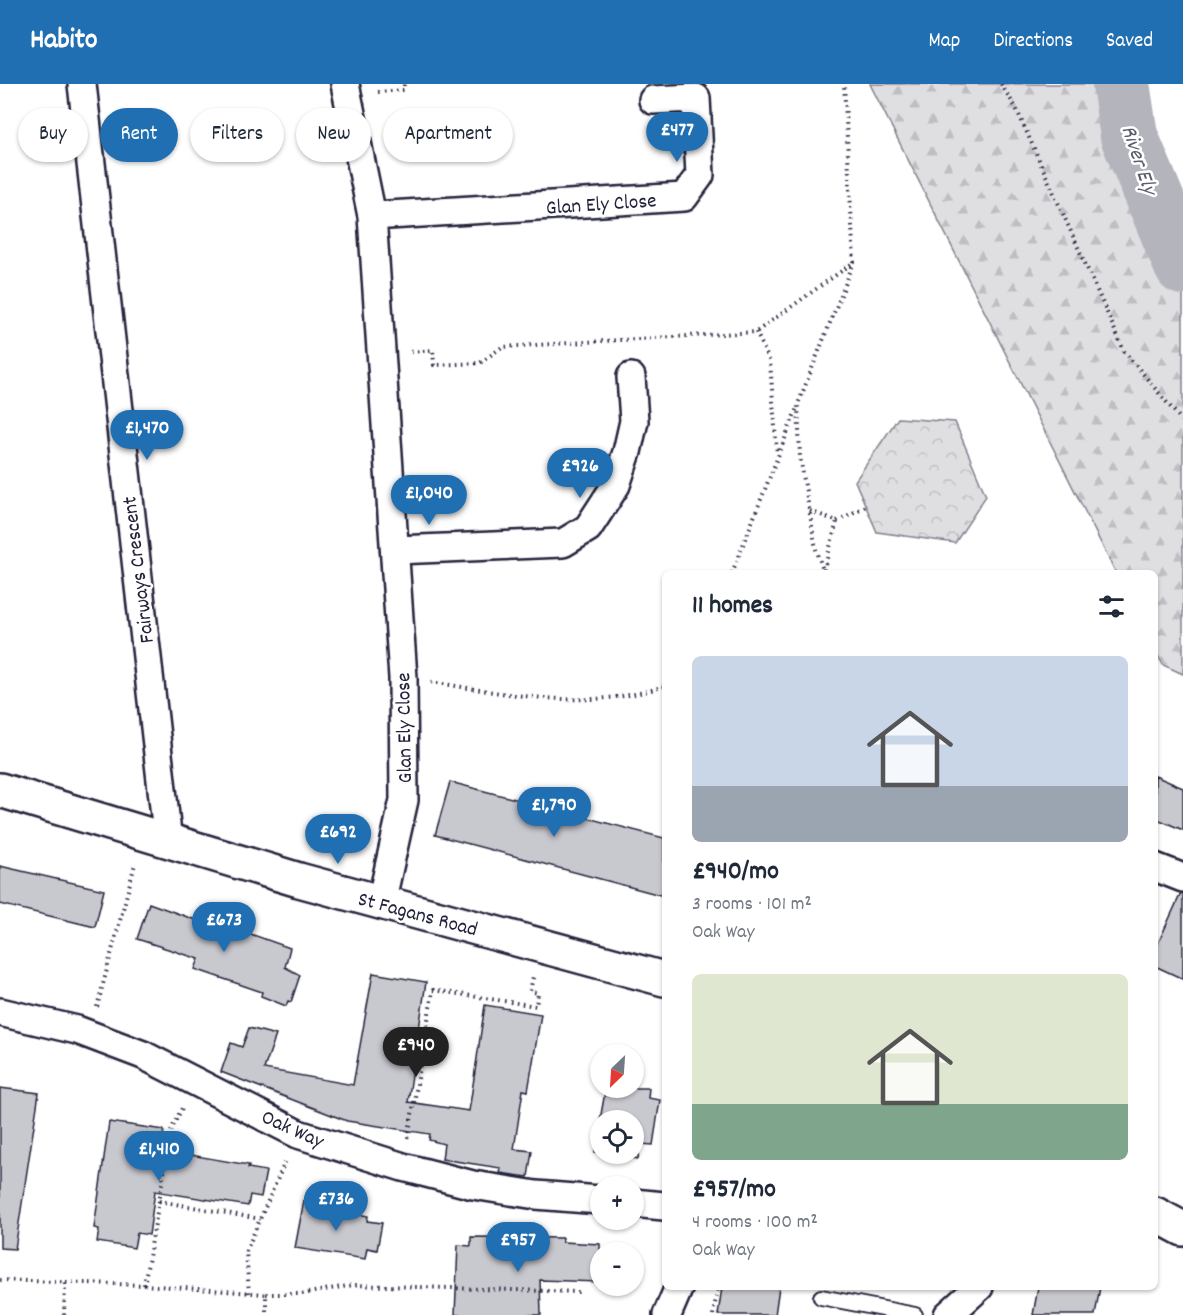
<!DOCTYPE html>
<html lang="en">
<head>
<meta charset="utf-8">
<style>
  :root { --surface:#fff; --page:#f2f2f3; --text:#1f2937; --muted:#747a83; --accent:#1f6fb2 }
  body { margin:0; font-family:Dekko,sans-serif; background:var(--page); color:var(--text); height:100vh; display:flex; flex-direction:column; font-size:22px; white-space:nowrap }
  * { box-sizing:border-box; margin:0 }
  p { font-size:20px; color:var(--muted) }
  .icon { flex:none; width:33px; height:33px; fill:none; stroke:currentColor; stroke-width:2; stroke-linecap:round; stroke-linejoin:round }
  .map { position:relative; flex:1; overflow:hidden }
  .sheet { position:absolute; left:662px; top:486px; width:496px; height:720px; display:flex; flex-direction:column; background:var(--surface); border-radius:9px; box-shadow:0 2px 4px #0004 }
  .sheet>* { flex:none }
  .guide { position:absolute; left:18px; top:24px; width:554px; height:54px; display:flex; gap:12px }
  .needle { width:39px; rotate:205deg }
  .buttons { position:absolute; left:590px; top:960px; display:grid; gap:12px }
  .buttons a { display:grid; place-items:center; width:54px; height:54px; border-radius:50%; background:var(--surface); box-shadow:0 2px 4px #0004; font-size:30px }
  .price { position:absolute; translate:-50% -51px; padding:0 14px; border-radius:21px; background:var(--accent); color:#fff; font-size:20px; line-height:39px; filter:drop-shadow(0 2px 3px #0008) }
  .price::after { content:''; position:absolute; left:50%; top:36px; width:18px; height:14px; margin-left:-9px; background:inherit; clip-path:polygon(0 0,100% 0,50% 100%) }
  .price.active { background:#222; color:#fff }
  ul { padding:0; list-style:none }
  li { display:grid; align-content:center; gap:12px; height:318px; padding:0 30px }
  li span { display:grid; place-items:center; height:186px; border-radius:9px; color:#555 }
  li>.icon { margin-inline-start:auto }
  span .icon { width:108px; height:108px; fill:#fffc; stroke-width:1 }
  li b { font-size:26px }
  h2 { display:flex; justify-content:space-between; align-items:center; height:72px; padding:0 30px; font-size:26px }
  .pill { padding:0 21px; border-radius:27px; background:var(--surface); box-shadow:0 2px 4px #0004; font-size:21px; line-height:54px }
  .pill.active { background:var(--accent); color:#fff }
  header { display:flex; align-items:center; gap:36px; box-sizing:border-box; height:84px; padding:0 30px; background:var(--accent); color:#fff }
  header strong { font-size:28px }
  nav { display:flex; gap:33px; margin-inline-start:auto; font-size:21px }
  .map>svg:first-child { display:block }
  .forest { fill:url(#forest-firs); stroke:#80808e; stroke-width:1.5 }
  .park { fill:url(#park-crowns); stroke:#80808e; stroke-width:1.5 }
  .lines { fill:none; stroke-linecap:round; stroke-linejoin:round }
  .river { stroke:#b4b4bc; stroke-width:58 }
  .building { fill:#c8c8cf; stroke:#22223b; stroke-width:1.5 }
  .lane-casing { stroke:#22223b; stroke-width:18 }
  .street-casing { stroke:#22223b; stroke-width:32 }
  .secondary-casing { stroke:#22223b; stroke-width:38 }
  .path { stroke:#22223b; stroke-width:4; stroke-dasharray:1.5 4.5; stroke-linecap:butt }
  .lane { stroke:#fff; stroke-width:14 }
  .street { stroke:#fff; stroke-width:27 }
  .secondary { stroke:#fff; stroke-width:33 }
  .labels { text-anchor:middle; stroke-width:5; stroke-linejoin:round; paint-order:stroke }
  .street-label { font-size:21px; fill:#22223b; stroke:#fff }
  .water-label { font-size:22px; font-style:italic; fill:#5c5c6f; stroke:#fff }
</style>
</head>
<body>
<header>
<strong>Habito</strong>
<nav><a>Map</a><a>Directions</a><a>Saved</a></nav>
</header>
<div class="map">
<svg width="1183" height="1231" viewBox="0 0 1183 1231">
  <defs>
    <pattern id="forest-firs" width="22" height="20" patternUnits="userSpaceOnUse" patternTransform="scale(1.5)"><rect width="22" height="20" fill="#dfdfe2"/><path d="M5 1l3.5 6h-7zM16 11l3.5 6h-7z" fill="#bfbfc3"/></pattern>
    <pattern id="park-crowns" width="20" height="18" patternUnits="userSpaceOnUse" patternTransform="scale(1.5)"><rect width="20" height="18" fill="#dfdfe2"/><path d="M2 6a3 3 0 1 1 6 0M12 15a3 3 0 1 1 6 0" fill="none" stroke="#bfbfc3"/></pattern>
  </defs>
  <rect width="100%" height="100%" fill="#fff"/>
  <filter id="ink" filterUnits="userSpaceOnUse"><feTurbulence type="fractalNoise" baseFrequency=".0167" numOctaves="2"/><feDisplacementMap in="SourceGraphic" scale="12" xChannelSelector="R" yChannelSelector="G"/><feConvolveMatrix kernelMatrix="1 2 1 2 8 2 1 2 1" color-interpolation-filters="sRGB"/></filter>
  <g filter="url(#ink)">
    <path class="forest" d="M 870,0 L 1102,0 L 1133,93 L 1183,182 L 1183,590 L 1163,581 L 1155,566 L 1155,489 L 1116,489 Z"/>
    <path class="park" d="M 898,334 L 955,338 L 986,412 L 955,459 L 877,448 L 855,397 Z"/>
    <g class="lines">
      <path class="river" d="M 1121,0 L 1129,52 L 1183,182"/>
    </g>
    <path class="building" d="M 1155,692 L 1183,704 L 1183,746 L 1155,734 Z
      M 450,698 L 664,754 L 664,812 L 435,751 Z
      M 0,782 L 104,806 L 95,843 L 0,820 Z
      M 1181,809 L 1183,809 L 1183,895 L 1155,882 L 1155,866 Z
      M 149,819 L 226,847 L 228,842 L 290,864 L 285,883 L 300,891 L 291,918 L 288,917 L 286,922 L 261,912 L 262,908 L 195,885 L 199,875 L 137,855 Z
      M 373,889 L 426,898 L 408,1018 L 469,1027 L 485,921 L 541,930 L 528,1007 L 523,1006 L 514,1065 L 532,1067 L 528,1093 L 500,1089 L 501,1084 L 442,1075 L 444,1060 L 429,1056 L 430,1050 L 347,1037 L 221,988 L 231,959 L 242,963 L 249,944 L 276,951 L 264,985 L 353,1001 Z
      M 0,1004 L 39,1009 L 15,1165 L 0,1164 Z
      M 611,1004 L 649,1004 L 648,1014 L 660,1016 L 653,1061 L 640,1060 L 638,1075 L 606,1070 L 633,1070 L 633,1036 L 600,1036 L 605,1008 L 610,1008 Z
      M 600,1037 L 600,1068 L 595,1068 Z
      M 109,1038 L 164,1046 L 161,1066 L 249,1081 L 248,1084 L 266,1087 L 261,1113 L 250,1111 L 248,1122 L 155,1107 L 149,1151 L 137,1149 L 134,1164 L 97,1158 L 99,1145 L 94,1144 Z
      M 304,1116 L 328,1121 L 327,1124 L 368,1132 L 367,1137 L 382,1139 L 377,1166 L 367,1164 L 365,1175 L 295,1164 Z
      M 471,1153 L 563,1154 L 562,1158 L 600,1160 L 600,1198 L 540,1196 L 541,1231 L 455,1231 L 458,1161 L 471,1162 Z
      M 722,1203 L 779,1203 L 775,1231 L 718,1231 Z
      M 1038,1203 L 1100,1203 L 1095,1231 L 1033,1231 Z"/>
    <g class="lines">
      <defs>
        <path id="lane" d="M 821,1213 L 915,1231"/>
        <path id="street" d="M 82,0 L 168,758
          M 345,0 L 372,132 L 403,594 L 404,716 L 381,819
          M 372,132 L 684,113 L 700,91 L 696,14 L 653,16
          M 396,466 L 563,459 L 588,444 L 616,401 L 627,368 L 634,337 L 631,293
          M 1155,783 L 1183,794
          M 0,928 L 77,946 L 143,971 L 298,1050 L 403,1083 L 473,1101 L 536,1111 L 600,1116
          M 633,1119 L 664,1122
          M 667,1231 L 679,1203
          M 948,1231 L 979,1203"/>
        <path id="secondary" d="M 0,706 L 299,796 L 664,895
          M 1155,1130 L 1183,1145"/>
      </defs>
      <use href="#lane" class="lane-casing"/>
      <use href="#street" class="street-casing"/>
      <use href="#secondary" class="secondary-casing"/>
      <path class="path" d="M 1001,0 L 1016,24 L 1124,267 L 1183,338
        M 378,8 L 404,6 L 404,0
        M 756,248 L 770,278 L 777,370
        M 411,268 L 433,266 L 434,281 L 480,279 L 502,263 L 756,248 L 854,178
        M 810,427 L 837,437 L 824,486
        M 837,437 L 866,422
        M 732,489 L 797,324
        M 824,489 L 816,465 L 800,373 L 798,320 L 854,178 L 844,0
        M 431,598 C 508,610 589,628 664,602
        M 97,923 L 135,780
        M 408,1054 L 433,906 L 536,922 L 538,909 L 530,907 L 533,893
        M 159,1117 L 260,1135
        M 0,1196 L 144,1201 L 266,1210 L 266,1231
        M 144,1201 L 172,1044 L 182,1024
        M 249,1209 L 246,1167 L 285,1078
        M 266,1210 L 302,1210 L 353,1201 L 579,1208
        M 64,1231 L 65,1198
        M 713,1231 L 718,1203"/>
      <use href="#lane" class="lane"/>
      <use href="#street" class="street"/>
      <use href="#secondary" class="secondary"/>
    </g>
  </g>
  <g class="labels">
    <g class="street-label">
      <text transform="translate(601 119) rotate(-4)" y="7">Glan Ely Close</text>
      <text transform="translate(137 486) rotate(-97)" y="7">Fairways Crescent</text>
      <text transform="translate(403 644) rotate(-91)" y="7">Glan Ely Close</text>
      <text transform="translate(418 829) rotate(15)" y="7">St Fagans Road</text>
      <text transform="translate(293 1044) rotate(24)" y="7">Oak Way</text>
    </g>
    <g class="water-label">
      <text transform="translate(1141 75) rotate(71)" y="8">River Ely</text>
    </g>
  </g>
</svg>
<div class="buttons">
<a><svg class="needle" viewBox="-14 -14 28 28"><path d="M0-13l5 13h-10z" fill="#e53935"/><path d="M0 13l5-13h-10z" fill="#747a83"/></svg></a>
<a><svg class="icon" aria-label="locate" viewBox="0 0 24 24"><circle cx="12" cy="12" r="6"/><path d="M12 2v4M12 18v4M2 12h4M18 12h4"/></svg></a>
<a>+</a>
<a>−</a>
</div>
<b class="price" style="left:677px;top:79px">£477</b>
<b class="price" style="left:147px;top:377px">£1,470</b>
<b class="price" style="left:580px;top:415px">£926</b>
<b class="price" style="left:429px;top:442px">£1,040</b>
<b class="price" style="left:554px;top:754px">£1,790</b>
<b class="price" style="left:338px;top:781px">£692</b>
<b class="price" style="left:224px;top:869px">£673</b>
<b class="price active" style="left:416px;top:994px">£940</b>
<b class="price" style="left:159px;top:1098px">£1,410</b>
<b class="price" style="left:336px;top:1148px">£736</b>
<b class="price" style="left:518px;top:1189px">£957</b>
<div class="guide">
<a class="pill">Buy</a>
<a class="pill active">Rent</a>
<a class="pill">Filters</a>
<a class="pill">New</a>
<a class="pill">Apartment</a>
</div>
<section class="sheet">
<h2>11 homes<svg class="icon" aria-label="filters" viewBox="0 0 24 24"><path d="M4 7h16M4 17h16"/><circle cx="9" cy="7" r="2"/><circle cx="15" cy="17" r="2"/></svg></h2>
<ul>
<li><span style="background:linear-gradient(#c9d6e8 70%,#9aa5b1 0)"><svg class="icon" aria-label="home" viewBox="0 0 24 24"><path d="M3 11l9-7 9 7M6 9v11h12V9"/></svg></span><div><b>£940/mo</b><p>3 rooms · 101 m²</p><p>Oak Way</p></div></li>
<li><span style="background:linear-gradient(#dfe7d0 70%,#7fa58c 0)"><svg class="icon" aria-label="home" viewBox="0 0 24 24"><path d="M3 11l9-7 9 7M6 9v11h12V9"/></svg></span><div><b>£957/mo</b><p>4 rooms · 100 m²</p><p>Oak Way</p></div></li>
</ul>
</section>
</div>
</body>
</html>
